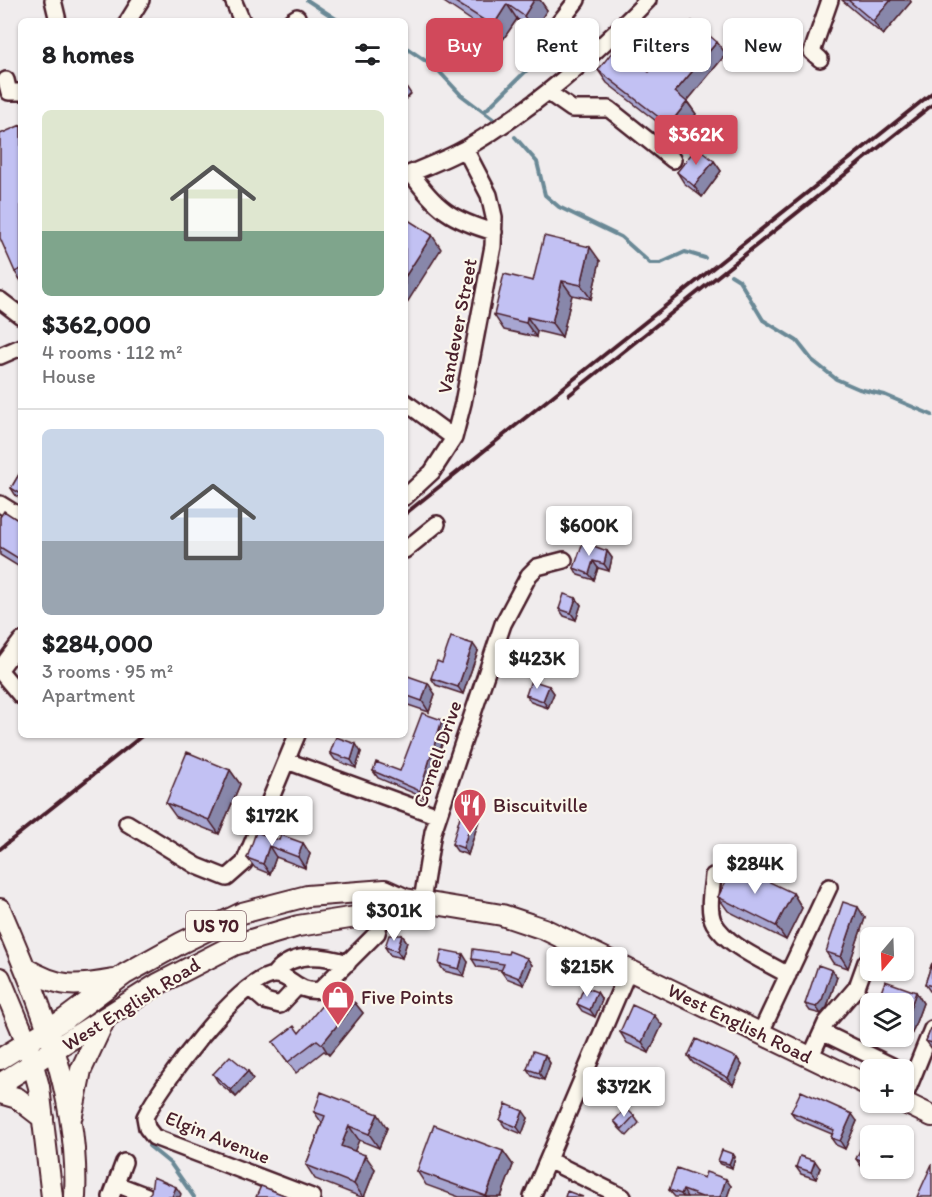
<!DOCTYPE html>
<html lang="en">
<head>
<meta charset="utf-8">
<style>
  :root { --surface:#fff; --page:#f2f2f2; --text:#202124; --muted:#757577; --line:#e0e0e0; --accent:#d1495b }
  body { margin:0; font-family:Itim,sans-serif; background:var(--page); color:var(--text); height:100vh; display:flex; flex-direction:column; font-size:22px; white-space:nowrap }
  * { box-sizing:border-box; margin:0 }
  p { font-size:20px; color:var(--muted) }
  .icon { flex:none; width:33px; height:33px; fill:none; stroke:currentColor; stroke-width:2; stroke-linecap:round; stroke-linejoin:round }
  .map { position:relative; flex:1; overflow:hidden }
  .drawer { position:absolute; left:18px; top:18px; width:390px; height:720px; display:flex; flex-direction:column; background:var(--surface); border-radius:9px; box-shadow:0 2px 4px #0004 }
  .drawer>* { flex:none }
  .hud { position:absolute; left:426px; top:18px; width:416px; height:54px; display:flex; gap:12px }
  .needle { width:39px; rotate:199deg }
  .buttons { position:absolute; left:860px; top:927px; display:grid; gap:12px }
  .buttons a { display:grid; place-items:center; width:54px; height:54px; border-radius:9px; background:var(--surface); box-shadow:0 2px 4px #0004; font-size:30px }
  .price { position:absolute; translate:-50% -51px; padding:0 14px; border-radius:6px; background:#fff; color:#222; font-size:20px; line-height:39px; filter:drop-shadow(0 2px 3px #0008) }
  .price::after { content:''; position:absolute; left:50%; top:36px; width:18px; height:14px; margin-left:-9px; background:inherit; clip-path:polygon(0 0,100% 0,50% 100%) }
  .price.active { background:var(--accent); color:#fff }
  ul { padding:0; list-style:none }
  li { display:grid; align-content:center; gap:12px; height:318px; padding:0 24px }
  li+li { border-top:2px solid var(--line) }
  li span { display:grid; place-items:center; height:186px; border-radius:9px; color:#555 }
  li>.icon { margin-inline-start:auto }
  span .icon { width:108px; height:108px; fill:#fffc; stroke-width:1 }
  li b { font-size:26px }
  h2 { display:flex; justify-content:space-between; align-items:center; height:72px; padding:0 24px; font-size:26px }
  .tag { padding:0 21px; border-radius:9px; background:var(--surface); box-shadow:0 2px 4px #0004; font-size:21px; line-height:54px }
  .tag.active { background:var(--accent); color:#fff }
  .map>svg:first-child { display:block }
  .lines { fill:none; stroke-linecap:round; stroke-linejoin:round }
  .stream { stroke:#6a8996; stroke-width:4 }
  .minor-casing { stroke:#4a1f2b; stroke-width:20 }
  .major-casing { stroke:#4a1f2b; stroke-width:24 }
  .minor { stroke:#fbf7ec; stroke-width:15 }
  .major { stroke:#fbf7ec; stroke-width:20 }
  .rail { stroke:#4a1f2b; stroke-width:4 }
  .wall { fill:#a7a6d1; stroke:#4a1f2b; stroke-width:1.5 }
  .shaded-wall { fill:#8887aa; stroke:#4a1f2b; stroke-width:1.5 }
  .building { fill:#c2c1f3; stroke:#4a1f2b; stroke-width:1.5 }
  .labels { text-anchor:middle; stroke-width:4.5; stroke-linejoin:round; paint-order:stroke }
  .shield { fill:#fbf7ec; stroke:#7f6065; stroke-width:1.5 }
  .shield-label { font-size:18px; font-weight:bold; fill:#4a1f2b }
  .street-label { font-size:20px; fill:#4a1f2b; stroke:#fbf7ec }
  .poi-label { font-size:20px; fill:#4a1f2b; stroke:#fbf7ec; text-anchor:start }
</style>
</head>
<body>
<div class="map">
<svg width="932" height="1197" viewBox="0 0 932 1197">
  <rect width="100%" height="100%" fill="#f0eced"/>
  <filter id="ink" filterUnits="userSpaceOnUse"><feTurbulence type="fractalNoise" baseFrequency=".0167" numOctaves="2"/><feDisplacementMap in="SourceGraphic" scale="12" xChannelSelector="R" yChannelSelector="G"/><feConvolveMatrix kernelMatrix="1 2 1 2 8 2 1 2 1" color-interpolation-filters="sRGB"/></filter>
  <g filter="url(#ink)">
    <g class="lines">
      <path class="stream" d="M 307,0 L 339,21
        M 405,47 L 436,68 L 461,95 L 493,119
        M 485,111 L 527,70
        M 515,137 L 537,162 L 545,195 L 559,207 L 621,237 L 650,263 L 661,263 L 685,252 L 705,258
        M 731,275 L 739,280 L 763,320 L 797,341 L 812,360 L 836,379 L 859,389 L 885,395 L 932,415
        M 149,1146 L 171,1164 L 194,1197"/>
      <defs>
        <path id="minor" d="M 53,0 L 58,21
          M 233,0 L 242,21
          M 128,21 L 141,0
          M 291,21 L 297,17
          M 549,36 L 577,0
          M 820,59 L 812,52 L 830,0
          M 6,80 L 9,92 L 21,92
          M 549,93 L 572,109 L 609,109 L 673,160
          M 411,173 C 436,209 452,220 494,232
          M 405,176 C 426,166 448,159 468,147 C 536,107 593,56 648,0
          M 0,300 L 21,316
          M 0,356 L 21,347
          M 405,402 L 454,438
          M 405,497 L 432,472 L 454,438 L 463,403 L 493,246 L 494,217 L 489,195 L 465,149
          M 0,504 L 21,517
          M 405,550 L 437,524
          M 0,669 L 21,641
          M 0,671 L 21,696
          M 287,761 L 438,816
          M 127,823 L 197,866 L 227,878 L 244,863 L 297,735
          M 713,876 C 712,889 707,910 714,923 C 728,947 765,961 788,975
          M 422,901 L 433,832 L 503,624 L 529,575 L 537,567 L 564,560
          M 274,974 C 292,951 323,955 348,963
          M 250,988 L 265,1001 L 280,1005 L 297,987
          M 761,1032 L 829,887
          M 822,1032 L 892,1066 L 891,1070
          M 811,1056 L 826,1023 L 857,987 L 866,962
          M 903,1101 L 932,1029
          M 548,1160 L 623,1197
          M 116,1184 L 147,1196
          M 111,1197 L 124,1162
          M 312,1197 L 154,1137 L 147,1128 L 145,1117 C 161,1085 238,979 274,975 C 290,973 296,994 320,990 L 377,933 L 382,913
          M 532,1197 L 629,969"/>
        <path id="major" d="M 0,909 C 39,1000 80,1096 75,1197
          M 25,968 C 59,988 75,987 113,980
          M 0,978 L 27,1043 L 39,1087 L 52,1197
          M 0,1059 L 65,1019 L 125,974 L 181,943 L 242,913 L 307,896 L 385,890 L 405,899 L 502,915 L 544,929 L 870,1086
          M 0,1084 L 158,984 L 234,945 L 298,926 L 382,913 L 405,899
          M 0,1093 L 17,1098 L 43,1118
          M 903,1102 L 932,1116
          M 72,1115 L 81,1070 L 104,1021"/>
      </defs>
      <use href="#minor" class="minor-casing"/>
      <use href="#major" class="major-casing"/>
      <use href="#minor" class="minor"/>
      <use href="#major" class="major"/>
      <path class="rail" d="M 569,395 L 932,105
        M 405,514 L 932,93
        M 0,849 L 143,735"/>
    </g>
    <path class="wall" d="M 441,0 L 540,0 L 547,10 L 534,30 L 517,19 L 502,41 Z
      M 842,0 L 910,0 L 911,2 L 883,35 Z
      M 726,54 L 687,101 L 696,114 L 678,138 L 607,83 L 598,70 L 649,72 Z
      M 405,85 L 411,94 L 405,100 Z
      M 21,125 L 21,281 L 15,272 Z
      M 714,161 L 721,171 L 702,197 L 684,183 L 677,172 Z
      M 600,261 L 591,299 L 572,295 L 562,337 L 537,331 L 536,337 L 504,330 L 494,315 L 533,281 Z
      M 21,471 L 21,498 L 16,496 L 11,488 Z
      M 0,517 L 21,522 L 21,568 L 0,555 Z
      M 607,551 L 612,558 L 609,571 L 598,568 L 594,580 L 578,575 L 574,568 Z
      M 576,598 L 581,605 L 576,620 L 564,616 L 559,609 Z
      M 568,649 L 573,656 L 568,670 L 547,663 L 542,656 Z
      M 478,651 L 463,694 L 436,685 L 431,678 L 442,663 Z
      M 405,675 L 435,694 L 429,712 L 405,704 Z
      M 549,686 L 554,693 L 548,708 L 531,702 L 526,695 Z
      M 447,728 L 425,798 L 378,778 L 373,771 L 400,771 Z
      M 361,752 L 356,768 L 335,760 L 330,753 Z
      M 230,770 L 240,784 L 219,834 L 176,817 L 166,803 Z
      M 480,817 L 468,855 L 457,851 L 452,844 Z
      M 279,840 L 303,843 L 310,854 L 305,868 L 276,857 L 270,874 L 255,868 L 247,858 Z
      M 793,893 L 802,908 L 786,940 L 728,911 L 718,897 Z
      M 865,918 L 848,968 L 833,963 L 826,952 Z
      M 402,935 L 407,942 L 402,958 L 390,955 L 385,947 Z
      M 527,958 L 532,965 L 524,985 L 506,978 L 501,971 L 502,970 L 477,967 L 472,959 Z
      M 468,962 L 464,976 L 444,971 L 439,964 Z
      M 932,963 L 932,994 L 925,984 Z
      M 837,977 L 827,1007 L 821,1014 L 810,1011 L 805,1004 Z
      M 597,992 L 602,1000 L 595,1017 L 582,1011 L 577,1004 Z
      M 916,992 L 923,1003 L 912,1033 L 903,1030 L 903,1004 Z
      M 355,1003 L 363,1013 L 329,1055 L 324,1051 L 296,1073 L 273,1042 L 299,1033 Z
      M 662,1025 L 649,1053 L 627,1043 L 620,1032 Z
      M 932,1026 L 932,1049 L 926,1041 Z
      M 545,1055 L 550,1063 L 544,1080 L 532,1076 L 527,1069 Z
      M 688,1056 L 737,1058 L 742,1065 L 733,1085 L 693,1063 Z
      M 248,1071 L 253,1079 L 236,1097 L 218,1082 L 213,1074 Z
      M 314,1112 L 387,1128 L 379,1148 L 359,1140 L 354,1151 L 375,1169 L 364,1197 L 361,1197 L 315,1179 L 306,1165 L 322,1123 Z
      M 791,1112 L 857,1121 L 845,1149 L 836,1145 L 831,1138 L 832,1134 L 796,1119 Z
      M 634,1116 L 639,1123 L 627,1136 L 619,1128 L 614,1121 Z
      M 528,1118 L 522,1134 L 505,1127 L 500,1120 Z
      M 870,1136 L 870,1168 L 880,1168 L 877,1174 L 861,1166 L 856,1159 Z
      M 503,1151 L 513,1165 L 501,1197 L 459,1197 L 426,1185 L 417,1171 Z
      M 733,1154 L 735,1157 L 732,1168 L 721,1164 L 718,1161 Z
      M 796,1167 L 820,1168 L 816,1179 L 801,1174 Z
      M 704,1178 L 731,1186 L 727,1197 L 675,1197 L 669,1190 Z"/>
    <path class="shaded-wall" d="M 534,0 L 540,0 L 547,10 L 534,30 L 524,16 Z
      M 891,0 L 910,0 L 911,2 L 883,35 L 873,21 Z
      M 507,4 L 517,19 L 502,41 L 493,26 Z
      M 717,42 L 726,54 L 684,105 L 675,92 Z
      M 687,102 L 696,114 L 678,138 L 669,125 Z
      M 714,161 L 721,171 L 702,197 L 694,186 Z
      M 432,235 L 441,249 L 405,306 L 405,277 Z
      M 590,247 L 600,261 L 591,299 L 581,285 Z
      M 562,281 L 572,295 L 562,337 L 552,323 Z
      M 527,317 L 537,331 L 536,337 L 526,323 Z
      M 607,551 L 612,558 L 609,571 L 604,564 Z
      M 593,561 L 598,568 L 594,580 L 589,574 Z
      M 576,598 L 581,605 L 576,620 L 571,613 Z
      M 473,644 L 478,651 L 463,694 L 458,687 Z
      M 568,649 L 573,656 L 568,670 L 563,663 Z
      M 428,683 L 435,694 L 429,712 L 422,701 Z
      M 549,686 L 554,693 L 548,708 L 543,701 Z
      M 442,720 L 447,728 L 425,798 L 420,791 Z
      M 356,744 L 361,752 L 356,768 L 351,760 Z
      M 230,770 L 240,784 L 219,834 L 209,820 Z
      M 475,810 L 480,817 L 468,855 L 463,848 Z
      M 303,843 L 310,854 L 305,868 L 298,857 Z
      M 269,846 L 276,857 L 270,874 L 263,864 Z
      M 793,893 L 802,908 L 786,940 L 776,926 Z
      M 858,907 L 865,918 L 848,968 L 841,957 Z
      M 402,935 L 407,942 L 402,958 L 397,951 Z
      M 463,954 L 468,962 L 464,976 L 459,969 Z
      M 527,958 L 532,965 L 524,985 L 519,978 Z
      M 832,970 L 837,977 L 827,1007 L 821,1014 L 816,1007 Z
      M 597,992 L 602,1000 L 595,1017 L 590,1010 Z
      M 916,992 L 923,1003 L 912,1033 L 905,1022 Z
      M 355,1003 L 363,1013 L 329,1055 L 322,1044 Z
      M 654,1015 L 662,1025 L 649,1053 L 642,1042 Z
      M 545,1055 L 550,1063 L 544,1080 L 539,1073 Z
      M 737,1058 L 742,1065 L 733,1085 L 728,1078 Z
      M 248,1071 L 253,1079 L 236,1097 L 231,1090 Z
      M 523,1111 L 528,1118 L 522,1134 L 517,1127 Z
      M 378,1114 L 387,1128 L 379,1148 L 369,1134 Z
      M 852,1114 L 857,1121 L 845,1149 L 840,1141 Z
      M 349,1126 L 359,1140 L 351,1160 L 341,1146 Z
      M 503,1151 L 513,1165 L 501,1197 L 486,1197 Z
      M 733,1154 L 735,1157 L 732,1168 L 729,1164 Z
      M 365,1155 L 375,1169 L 364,1197 L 363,1197 L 354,1184 Z
      M 815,1161 L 820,1168 L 816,1179 L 811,1172 Z
      M 873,1168 L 880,1168 L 877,1174 Z
      M 726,1179 L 731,1186 L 727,1197 L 720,1197 Z
      M 176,1187 L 181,1194 L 180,1197 L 172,1197 Z
      M 683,1190 L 687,1197 L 683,1197 L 681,1194 Z"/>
    <path class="building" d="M 452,0 L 534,0 L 524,16 L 507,4 L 493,26 Z
      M 848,0 L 891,0 L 873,21 Z
      M 692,21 L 717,42 L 675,92 L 687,102 L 669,125 L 598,70 L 616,47 L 649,72 Z
      M 21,125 L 21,269 L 15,272 L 0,238 L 0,134 Z
      M 697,147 L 714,161 L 694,186 L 677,172 Z
      M 405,218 L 432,235 L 405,277 Z
      M 544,236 L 590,247 L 581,285 L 562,281 L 552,323 L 527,317 L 526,323 L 494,315 L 504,274 L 533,281 Z
      M 21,471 L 21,494 L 11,488 Z
      M 4,511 L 21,522 L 21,560 L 0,547 L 0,517 Z
      M 583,542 L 607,551 L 604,564 L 593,561 L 589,574 L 574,568 Z
      M 564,594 L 576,598 L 571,613 L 559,609 Z
      M 451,637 L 473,644 L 458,687 L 431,678 L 437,661 L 442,663 Z
      M 547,642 L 568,649 L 563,663 L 542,656 Z
      M 405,675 L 428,683 L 422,701 L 405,695 Z
      M 531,680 L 549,686 L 543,701 L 526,695 Z
      M 422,713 L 442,720 L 420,791 L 373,771 L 376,762 L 400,771 Z
      M 336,737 L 356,744 L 351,760 L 330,753 Z
      M 187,752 L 230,770 L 209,820 L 166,803 Z
      M 463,806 L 475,810 L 463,848 L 452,844 Z
      M 256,832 L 279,840 L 281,835 L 303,843 L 298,857 L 269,846 L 263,864 L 247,858 Z
      M 734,865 L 793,893 L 776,926 L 718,897 Z
      M 843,902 L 858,907 L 841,957 L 826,952 Z
      M 389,935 L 402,935 L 397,951 L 385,947 Z
      M 473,949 L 508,954 L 509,951 L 527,958 L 519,978 L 501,971 L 504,964 L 472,959 Z
      M 442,950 L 463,954 L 459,969 L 439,964 Z
      M 932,963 L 932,986 L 925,984 Z
      M 818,965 L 832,970 L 822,1000 L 816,1007 L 805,1004 Z
      M 885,981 L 916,992 L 905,1022 L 903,1022 L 903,1004 L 877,1004 Z
      M 337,987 L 355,1003 L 322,1044 L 317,1040 L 288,1062 L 273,1042 L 294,1026 L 299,1033 Z
      M 584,987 L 597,992 L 590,1010 L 577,1004 Z
      M 632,1005 L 654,1015 L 642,1042 L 620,1032 Z
      M 932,1026 L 932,1043 L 926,1041 Z
      M 696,1039 L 737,1058 L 728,1078 L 688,1056 Z
      M 533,1051 L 545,1055 L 539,1073 L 527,1069 Z
      M 230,1056 L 248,1071 L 231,1090 L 213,1074 Z
      M 801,1091 L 852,1114 L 840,1141 L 831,1138 L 834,1130 L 791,1112 Z
      M 321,1092 L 378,1114 L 369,1134 L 349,1126 L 341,1146 L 365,1155 L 354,1184 L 306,1165 L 325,1116 L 314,1112 Z
      M 506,1104 L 523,1111 L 517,1127 L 500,1120 Z
      M 626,1108 L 634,1116 L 622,1129 L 614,1121 Z
      M 434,1125 L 503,1151 L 486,1196 L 417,1171 Z
      M 868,1132 L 876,1136 L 870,1136 L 870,1166 L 856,1159 Z
      M 722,1150 L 733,1154 L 729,1164 L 718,1161 Z
      M 800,1156 L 815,1161 L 811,1172 L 796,1167 Z
      M 932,1164 L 932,1197 L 917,1197 Z
      M 677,1168 L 704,1178 L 706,1172 L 726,1179 L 720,1197 L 702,1197 L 683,1190 L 681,1194 L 669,1190 Z
      M 153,1177 L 176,1187 L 172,1197 L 146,1197 L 151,1192 Z
      M 261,1186 L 289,1197 L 256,1197 Z
      M 567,1191 L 583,1197 L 565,1197 Z"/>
  </g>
  <defs>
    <symbol id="restaurant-pin" viewBox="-11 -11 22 30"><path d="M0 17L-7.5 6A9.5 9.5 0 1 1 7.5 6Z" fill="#d1495b" stroke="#fbf7ec"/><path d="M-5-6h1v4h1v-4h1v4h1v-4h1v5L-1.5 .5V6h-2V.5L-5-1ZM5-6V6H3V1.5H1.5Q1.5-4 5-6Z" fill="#fff"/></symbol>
    <symbol id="shop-pin" viewBox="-11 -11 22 30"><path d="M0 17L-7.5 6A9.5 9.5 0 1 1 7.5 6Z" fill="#d1495b" stroke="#fbf7ec"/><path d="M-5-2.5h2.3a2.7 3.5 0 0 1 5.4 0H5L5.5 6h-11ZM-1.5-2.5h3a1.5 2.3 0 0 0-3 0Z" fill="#fff"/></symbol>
  </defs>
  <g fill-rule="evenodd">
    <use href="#restaurant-pin" x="451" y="786" width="38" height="52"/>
    <use href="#shop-pin" x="319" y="978" width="38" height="52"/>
  </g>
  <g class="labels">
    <rect class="shield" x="186" y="911" width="60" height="30" rx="4.5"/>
    <g class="shield-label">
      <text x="216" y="932">US 70</text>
    </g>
    <g class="street-label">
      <text transform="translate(457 326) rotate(-79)" y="7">Vandever Street</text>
      <text transform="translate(437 754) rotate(-71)" y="7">Cornell Drive</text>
      <text transform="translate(131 1004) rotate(-32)" y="7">West English Road</text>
      <text transform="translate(740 1023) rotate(26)" y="7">West English Road</text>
      <text transform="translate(218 1137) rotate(22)" y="7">Elgin Avenue</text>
    </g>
    <g class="poi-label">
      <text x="493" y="812">Biscuitville</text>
      <text x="361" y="1004">Five Points</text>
    </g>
  </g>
</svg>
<div class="buttons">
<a><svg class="needle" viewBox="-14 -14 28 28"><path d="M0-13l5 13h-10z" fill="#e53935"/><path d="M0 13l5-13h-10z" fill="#757577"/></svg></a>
<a><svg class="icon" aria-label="layers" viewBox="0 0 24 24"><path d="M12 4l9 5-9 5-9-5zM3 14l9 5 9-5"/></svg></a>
<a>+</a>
<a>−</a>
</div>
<b class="price active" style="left:696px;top:166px">$362K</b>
<b class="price" style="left:589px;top:557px">$600K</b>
<b class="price" style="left:537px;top:690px">$423K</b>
<b class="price" style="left:272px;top:847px">$172K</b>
<b class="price" style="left:755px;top:895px">$284K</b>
<b class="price" style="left:394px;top:942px">$301K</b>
<b class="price" style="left:587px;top:998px">$215K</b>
<b class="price" style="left:624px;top:1118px">$372K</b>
<div class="hud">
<a class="tag active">Buy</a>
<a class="tag">Rent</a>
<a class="tag">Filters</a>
<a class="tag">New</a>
</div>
<section class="drawer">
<h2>8 homes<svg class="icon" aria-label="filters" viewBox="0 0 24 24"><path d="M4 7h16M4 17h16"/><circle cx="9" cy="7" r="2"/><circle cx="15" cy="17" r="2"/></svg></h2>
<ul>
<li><span style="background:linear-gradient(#dfe7d0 65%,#7fa58c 0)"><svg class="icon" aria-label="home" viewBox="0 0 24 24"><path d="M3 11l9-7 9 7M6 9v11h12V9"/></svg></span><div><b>$362,000</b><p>4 rooms · 112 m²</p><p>House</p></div></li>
<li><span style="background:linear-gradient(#c9d6e8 60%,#9aa5b1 0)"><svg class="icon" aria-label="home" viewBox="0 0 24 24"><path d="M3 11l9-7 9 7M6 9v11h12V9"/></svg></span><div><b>$284,000</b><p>3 rooms · 95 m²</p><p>Apartment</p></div></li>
</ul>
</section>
</div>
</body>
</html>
